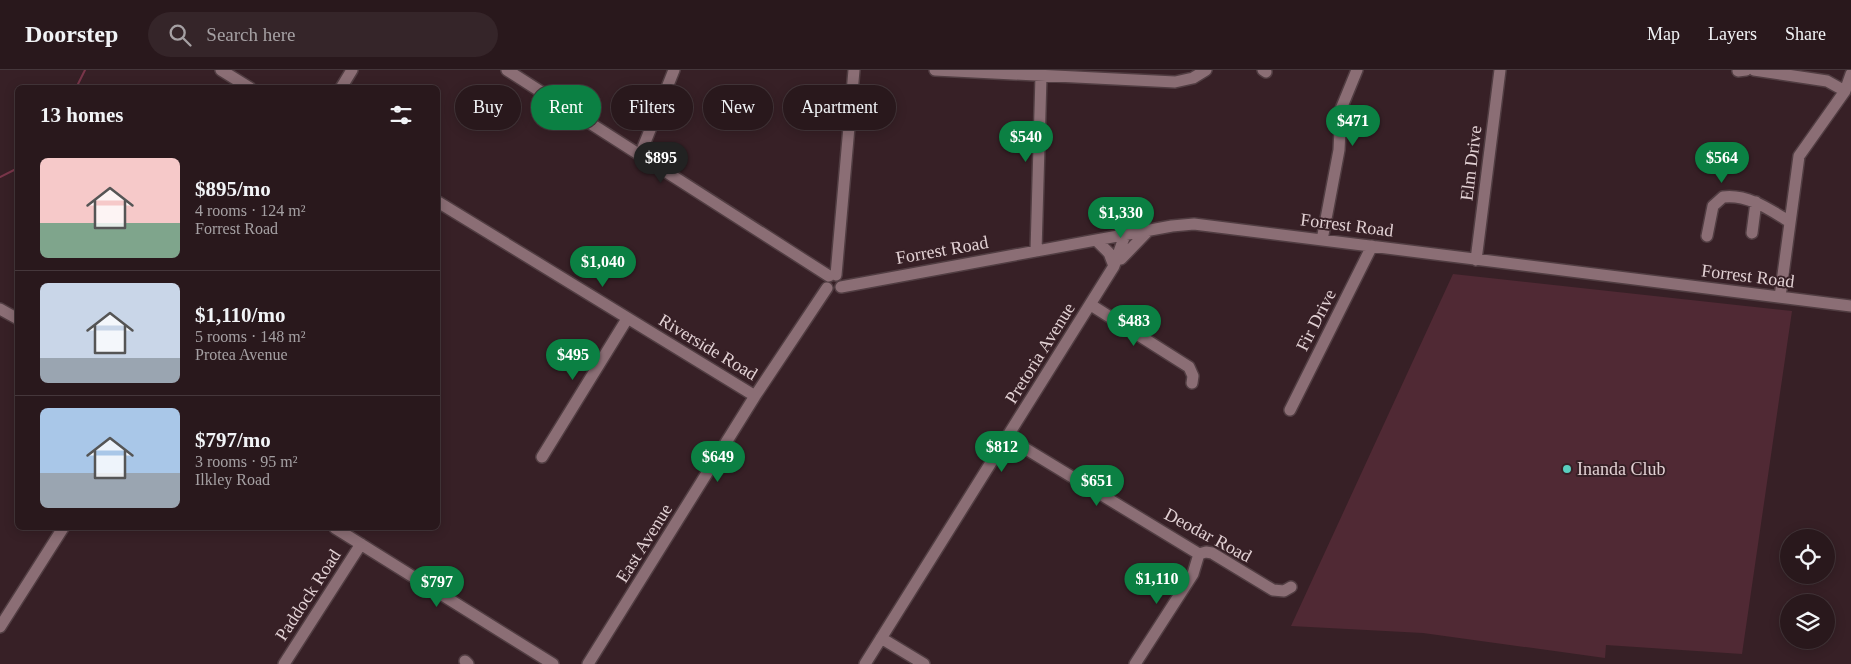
<!DOCTYPE html>
<html lang="en">
<head>
<meta charset="utf-8">
<style>
  :root { --surface:#29181c; --page:#352529; --text:#f1f3f6; --muted:#a5a0a3; --line:#45373b; --accent:#0b8043 }
  body { margin:0; font-family:Georgia,serif; background:var(--page); color:var(--text); height:100vh; display:flex; flex-direction:column; font-size:19px; white-space:nowrap }
  * { box-sizing:border-box; margin:0 }
  p { font-size:16px; color:var(--muted) }
  .icon { flex:none; width:28px; height:28px; fill:none; stroke:currentColor; stroke-width:2; stroke-linecap:round; stroke-linejoin:round }
  .map { position:relative; flex:1; overflow:hidden }
  .drawer { position:absolute; left:15px; top:15px; width:425px; height:445px; display:flex; flex-direction:column; background:var(--surface); border-radius:8px; box-shadow:0 2px 12px #0003,0 0 0 1px var(--line) }
  .drawer>* { flex:none }
  .guide { position:absolute; left:455px; top:15px; width:475px; height:45px; display:flex; gap:10px }
  .buttons { position:absolute; left:1780px; top:459px; display:grid; gap:10px }
  .buttons a { display:grid; place-items:center; width:55px; height:55px; border-radius:50%; background:var(--surface); box-shadow:0 2px 12px #0003,0 0 0 1px var(--line); font-size:25px }
  .price { position:absolute; translate:-50% -42px; padding:0 11px; border-radius:18px; background:var(--accent); color:#fff; font-size:16px; line-height:32px; filter:drop-shadow(0 1px 2px #0008) }
  .price::after { content:''; position:absolute; left:50%; top:30px; width:15px; height:11px; margin-left:-8px; background:inherit; clip-path:polygon(0 0,100% 0,50% 100%) }
  .price.selected { background:#222; color:#fff }
  ul { padding:0; list-style:none }
  li { display:flex; align-items:center; gap:15px; height:125px; padding:0 25px }
  li+li { border-top:1px solid var(--line) }
  li span { display:grid; place-items:center; flex:none; width:140px; height:100px; border-radius:8px; color:#555 }
  li>.icon { margin-inline-start:auto }
  span .icon { width:60px; height:60px; fill:#fffc; stroke-width:1 }
  li b { font-size:21px }
  h2 { display:flex; justify-content:space-between; align-items:center; height:60px; padding:0 25px; font-size:21px }
  .tag { padding:0 18px; border-radius:22px; background:var(--surface); box-shadow:0 2px 12px #0003,0 0 0 1px var(--line); font-size:18px; line-height:45px }
  .tag.selected { background:var(--accent); color:#fff }
  header { display:flex; align-items:center; gap:30px; box-sizing:border-box; height:70px; padding:0 25px; background:var(--surface); border-bottom:1px solid var(--line) }
  header strong { font-size:24px }
  nav { display:flex; gap:28px; margin-inline-start:auto; font-size:18px }
  .search { width:350px; height:45px; background:var(--page); display:flex; align-items:center; gap:12px; box-sizing:border-box; padding:0 18px; border-radius:28px; color:var(--muted); font-size:19px }
  .map>svg:first-child { display:block }
  .green { fill:#502934 }
  .lines { fill:none; stroke-linecap:round; stroke-linejoin:round }
  .stream { stroke:#79364a; stroke-width:2 }
  .minor-casing { stroke:#513d42; stroke-width:14 }
  .minor { stroke:#8b6e75; stroke-width:11 }
  .poi-dot { fill:#59cebf; stroke:#372026; stroke-width:2 }
  .labels { text-anchor:middle; stroke-width:4; stroke-linejoin:round; paint-order:stroke }
  .street-label { font-size:18px; fill:#e2d1d4; stroke:#372026 }
  .poi-label { font-size:18px; fill:#e2d1d4; stroke:#372026; text-anchor:start }
</style>
</head>
<body>
<header>
<strong>Doorstep</strong>
<div class="search"><svg class="icon" aria-label="search" viewBox="0 0 24 24"><circle cx="10" cy="10" r="6"/><path d="M15 15l6 6"/></svg>Search here</div>
<nav><a>Map</a><a>Layers</a><a>Share</a></nav>
</header>
<div class="map">
<svg width="1851" height="594" viewBox="0 0 1851 594">
  <rect width="100%" height="100%" fill="#372026"/>
  <path class="green" d="M 1453,204 L 1792,241 L 1742,584 L 1606,575 L 1605,588 L 1423,563 L 1291,556 Z"/>
  <g class="lines">
    <path class="stream" d="M 76,18 L 85,0
      M 0,107 L 18,98"/>
    <defs>
      <path id="minor" d="M 221,0 L 250,18
        M 507,0 L 829,206
        M 935,0 L 1175,12 L 1193,8 L 1206,0
        M 1263,0 L 1266,2
        M 1754,0 L 1827,11 L 1845,21
        M 1738,1 L 1746,0
        M 341,18 L 352,0
        M 640,85 L 674,0
        M 438,132 L 755,326
        M 1752,163 L 1756,132
        M 1707,166 L 1713,136 L 1723,127 C 1748,124 1769,139 1790,152
        M 1096,170 L 1109,183 L 1114,196
        M 1322,170 L 1339,80 L 1341,39 L 1357,0
        M 1036,181 L 1041,6
        M 1121,189 L 1148,161
        M 1476,190 L 1500,0
        M 836,205 L 854,0
        M 841,217 L 1172,156 L 1194,154 L 1851,236
        M 1780,227 L 1799,86 L 1845,21 L 1851,4
        M 1091,235 L 1189,297 L 1193,306 L 1192,313
        M 0,239 L 18,249
        M 1290,340 L 1372,176
        M 1008,368 L 1199,484
        M 542,387 L 627,249
        M 335,458 L 553,594
        M 1199,484 L 1206,482 L 1212,483 L 1273,520 L 1284,521 L 1291,517
        M 0,557 L 63,458
        M 881,568 L 924,594
        M 465,591 L 468,594
        M 284,594 L 361,474
        M 588,594 L 755,326 L 827,218
        M 865,594 L 1114,196 L 1125,165
        M 1135,594 L 1193,504 L 1199,484"/>
    </defs>
    <use href="#minor" class="minor-casing"/>
    <use href="#minor" class="minor"/>
  </g>
  <circle class="poi-dot" cx="1567" cy="399" r="5"/>
  <g class="labels">
    <g class="street-label">
      <text transform="translate(1471 93) rotate(-83)" y="6">Elm Drive</text>
      <text transform="translate(1347 155) rotate(7)" y="6">Forrest Road</text>
      <text transform="translate(942 180) rotate(-10)" y="6">Forrest Road</text>
      <text transform="translate(1748 206) rotate(7)" y="6">Forrest Road</text>
      <text transform="translate(1316 250) rotate(-63)" y="6">Fir Drive</text>
      <text transform="translate(708 277) rotate(31)" y="6">Riverside Road</text>
      <text transform="translate(1040 283) rotate(-58)" y="6">Pretoria Avenue</text>
      <text transform="translate(1208 465) rotate(28)" y="6">Deodar Road</text>
      <text transform="translate(644 473) rotate(-58)" y="6">East Avenue</text>
      <text transform="translate(308 525) rotate(-57)" y="6">Paddock Road</text>
    </g>
    <g class="poi-label">
      <text x="1577" y="405">Inanda Club</text>
    </g>
  </g>
</svg>
<div class="buttons">
<a><svg class="icon" aria-label="locate" viewBox="0 0 24 24"><circle cx="12" cy="12" r="6"/><path d="M12 2v4M12 18v4M2 12h4M18 12h4"/></svg></a>
<a><svg class="icon" aria-label="layers" viewBox="0 0 24 24"><path d="M12 4l9 5-9 5-9-5zM3 14l9 5 9-5"/></svg></a>
</div>
<b class="price" style="left:1353px;top:77px">$471</b>
<b class="price" style="left:1026px;top:93px">$540</b>
<b class="price selected" style="left:661px;top:114px">$895</b>
<b class="price" style="left:1722px;top:114px">$564</b>
<b class="price" style="left:1121px;top:169px">$1,330</b>
<b class="price" style="left:603px;top:218px">$1,040</b>
<b class="price" style="left:1134px;top:277px">$483</b>
<b class="price" style="left:573px;top:311px">$495</b>
<b class="price" style="left:1002px;top:403px">$812</b>
<b class="price" style="left:718px;top:413px">$649</b>
<b class="price" style="left:1097px;top:437px">$651</b>
<b class="price" style="left:1157px;top:535px">$1,110</b>
<b class="price" style="left:437px;top:538px">$797</b>
<div class="guide">
<a class="tag">Buy</a>
<a class="tag selected">Rent</a>
<a class="tag">Filters</a>
<a class="tag">New</a>
<a class="tag">Apartment</a>
</div>
<section class="drawer">
<h2>13 homes<svg class="icon" aria-label="filters" viewBox="0 0 24 24"><path d="M4 7h16M4 17h16"/><circle cx="9" cy="7" r="2"/><circle cx="15" cy="17" r="2"/></svg></h2>
<ul>
<li><span style="background:linear-gradient(#f6c9c9 65%,#7fa58c 0)"><svg class="icon" aria-label="home" viewBox="0 0 24 24"><path d="M3 11l9-7 9 7M6 9v11h12V9"/></svg></span><div><b>$895/mo</b><p>4 rooms · 124 m²</p><p>Forrest Road</p></div></li>
<li><span style="background:linear-gradient(#c9d6e8 75%,#9aa5b1 0)"><svg class="icon" aria-label="home" viewBox="0 0 24 24"><path d="M3 11l9-7 9 7M6 9v11h12V9"/></svg></span><div><b>$1,110/mo</b><p>5 rooms · 148 m²</p><p>Protea Avenue</p></div></li>
<li><span style="background:linear-gradient(#a9c7e8 65%,#9aa5b1 0)"><svg class="icon" aria-label="home" viewBox="0 0 24 24"><path d="M3 11l9-7 9 7M6 9v11h12V9"/></svg></span><div><b>$797/mo</b><p>3 rooms · 95 m²</p><p>Ilkley Road</p></div></li>
</ul>
</section>
</div>
</body>
</html>
